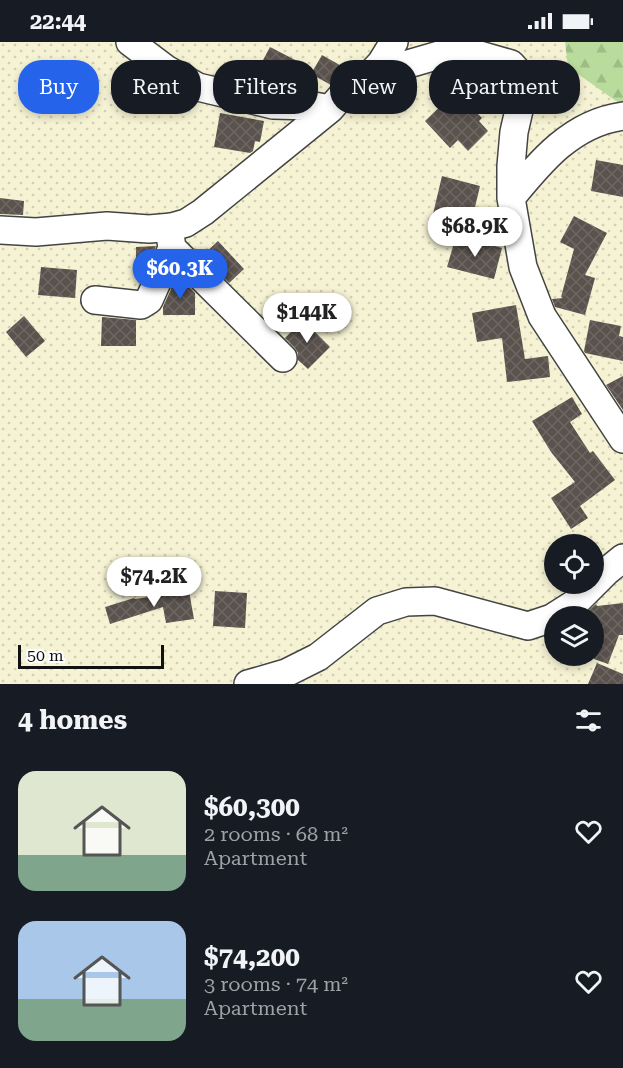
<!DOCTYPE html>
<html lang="en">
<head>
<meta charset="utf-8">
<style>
  :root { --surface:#171b24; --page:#20242c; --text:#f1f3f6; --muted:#9ea1a6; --accent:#2563eb }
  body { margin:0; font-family:"Roboto Serif",serif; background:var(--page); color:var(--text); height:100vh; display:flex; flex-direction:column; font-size:22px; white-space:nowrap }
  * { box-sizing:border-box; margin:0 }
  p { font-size:20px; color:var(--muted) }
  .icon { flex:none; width:33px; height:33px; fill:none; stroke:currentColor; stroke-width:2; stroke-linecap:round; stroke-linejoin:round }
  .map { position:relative; height:642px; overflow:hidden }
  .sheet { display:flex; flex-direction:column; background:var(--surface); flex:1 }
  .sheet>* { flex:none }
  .guide { position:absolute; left:18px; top:18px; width:588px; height:54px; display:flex; gap:12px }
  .fabs { position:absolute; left:544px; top:492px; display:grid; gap:12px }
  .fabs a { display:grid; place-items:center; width:60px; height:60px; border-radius:50%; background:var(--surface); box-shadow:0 3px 9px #0003; font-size:30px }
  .scale { position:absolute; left:18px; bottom:15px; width:146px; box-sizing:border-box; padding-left:6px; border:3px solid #111; border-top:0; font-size:16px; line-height:21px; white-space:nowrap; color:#111; -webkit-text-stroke:4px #fff; paint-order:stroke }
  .price { position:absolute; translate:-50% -51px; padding:0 14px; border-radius:21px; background:#fff; color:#222; font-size:20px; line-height:39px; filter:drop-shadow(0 2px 3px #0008) }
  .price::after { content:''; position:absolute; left:50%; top:36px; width:18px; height:14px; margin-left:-9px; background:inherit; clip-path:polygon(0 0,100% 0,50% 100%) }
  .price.selected { background:var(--accent); color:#fff }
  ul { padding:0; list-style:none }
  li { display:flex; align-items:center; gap:18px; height:150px; padding:0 18px }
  li span { display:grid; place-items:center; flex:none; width:168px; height:120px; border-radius:18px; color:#555 }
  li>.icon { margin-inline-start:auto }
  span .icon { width:72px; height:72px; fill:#fffc; stroke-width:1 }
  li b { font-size:26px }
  h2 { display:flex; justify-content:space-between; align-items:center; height:72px; padding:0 18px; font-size:26px }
  .pill { padding:0 21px; border-radius:24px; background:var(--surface); box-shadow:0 3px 9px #0003; font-size:21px; line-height:54px }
  .pill.selected { background:var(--accent); color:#fff }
  .status { display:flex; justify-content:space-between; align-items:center; height:42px; padding:0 30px; background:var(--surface); direction:ltr }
  .status svg { height:16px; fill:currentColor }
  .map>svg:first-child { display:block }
  .farmland { fill:url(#farmland-dots); fill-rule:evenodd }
  .forest { fill:url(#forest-firs) }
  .building { fill:url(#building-cross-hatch) }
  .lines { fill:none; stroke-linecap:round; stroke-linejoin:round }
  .minor-casing { stroke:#444; stroke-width:30 }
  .minor { stroke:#fff; stroke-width:27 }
</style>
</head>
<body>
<div class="status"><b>22:44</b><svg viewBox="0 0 49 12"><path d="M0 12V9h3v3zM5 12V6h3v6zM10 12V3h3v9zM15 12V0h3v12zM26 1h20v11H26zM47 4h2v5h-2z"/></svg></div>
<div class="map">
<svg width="623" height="642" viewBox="0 0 623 642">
  <defs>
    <pattern id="farmland-dots" width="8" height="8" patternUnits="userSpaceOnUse" patternTransform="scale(1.5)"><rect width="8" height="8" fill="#f6f3d4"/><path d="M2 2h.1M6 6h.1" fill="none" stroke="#d2cfb5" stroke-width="1.8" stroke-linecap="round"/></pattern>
    <pattern id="forest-firs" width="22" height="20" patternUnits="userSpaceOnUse" patternTransform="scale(1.5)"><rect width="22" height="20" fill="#b9dc9c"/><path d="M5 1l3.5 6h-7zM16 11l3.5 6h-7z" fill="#9ebc85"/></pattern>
    <pattern id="building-cross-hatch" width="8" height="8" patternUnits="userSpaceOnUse" patternTransform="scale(1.5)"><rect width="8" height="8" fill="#5a524d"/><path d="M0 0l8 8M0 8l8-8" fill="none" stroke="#6d6662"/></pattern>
  </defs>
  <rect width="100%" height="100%" fill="#fffdf5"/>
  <path class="farmland" d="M 0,0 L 623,0 L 623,642 L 0,642 ZM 555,502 L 594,502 L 594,542 L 555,542 ZM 555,574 L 594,574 L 594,614 L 555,614 Z"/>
  <path class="forest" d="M 565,0 L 623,0 L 623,64 L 568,25 Z"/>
  <path class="building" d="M 270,5 L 307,24 L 294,48 L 271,46 L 253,37 Z
    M 322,13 L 345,26 L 340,34 L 331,43 L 311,32 Z
    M 456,49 L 482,76 L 479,79 L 488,89 L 468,109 L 458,98 L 450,106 L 425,79 Z
    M 220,71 L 264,79 L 260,100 L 255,99 L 253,109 L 250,111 L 214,105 Z
    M 596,118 L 623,123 L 623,155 L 591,149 Z
    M 442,134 L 480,144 L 471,182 L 433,172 Z
    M 0,156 L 24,159 L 23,173 L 0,172 Z
    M 574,174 L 607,191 L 585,233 L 595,236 L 585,273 L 555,265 L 552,257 L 563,256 L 561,255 L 574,207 L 560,200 Z
    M 456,194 L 502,206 L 494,237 L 447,225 Z
    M 218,199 L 244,227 L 229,241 L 202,214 Z
    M 156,204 L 147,223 L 136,223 L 136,205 Z
    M 41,225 L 77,228 L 75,256 L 38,253 Z
    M 175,238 L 182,238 L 195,251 L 195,273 L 163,273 L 163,265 Z
    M 516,263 L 525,317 L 548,314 L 550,335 L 507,340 L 502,296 L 477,300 L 472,271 Z
    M 24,274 L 45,299 L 26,315 L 6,290 Z
    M 102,275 L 136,278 L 136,304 L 101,304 Z
    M 303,278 L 330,305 L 308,327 L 298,318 L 298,311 L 294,305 L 285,296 Z
    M 590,278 L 621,284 L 619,294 L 623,295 L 623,319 L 585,311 L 584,309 Z
    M 623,334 L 623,368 L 606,343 Z
    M 572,355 L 582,372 L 570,380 L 590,411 L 593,409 L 615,438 L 580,464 L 588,476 L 571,487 L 551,456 L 575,440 L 551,410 L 532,379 Z
    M 189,549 L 194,577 L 166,581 L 163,565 L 110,582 L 105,565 L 134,556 L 135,557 Z
    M 215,549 L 247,551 L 245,586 L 213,584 Z
    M 623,561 L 623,593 L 619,593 L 608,622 L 594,617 L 594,574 L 583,574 L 596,562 L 597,564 Z
    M 597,621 L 623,632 L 623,642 L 588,642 Z"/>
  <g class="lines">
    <defs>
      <path id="minor" d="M 130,0 L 166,27 L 198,45 L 273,63 L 314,64 L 330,67
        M 366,37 L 381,21 L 394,0
        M 511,156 C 541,119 572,81 623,74
        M 169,185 L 172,206 L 283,316
        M 0,188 L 36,190 L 107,184 L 149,187 L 172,185 L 186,181 L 203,170 L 330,67 L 346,49 L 391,27 L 446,11 L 476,12 L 511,22 L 520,32 L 522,55 L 514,90 L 511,124 L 511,156 L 523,225 L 542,274 L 623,397
        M 95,258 L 141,263 L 149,258 L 172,206
        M 248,642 L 286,631 L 318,615 L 377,569 L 406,560 L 435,559 L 528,584 L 552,576 L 574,562 L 607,529 L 623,516"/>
    </defs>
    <use href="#minor" class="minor-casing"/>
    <use href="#minor" class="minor"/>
  </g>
</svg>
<div class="fabs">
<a><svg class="icon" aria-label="locate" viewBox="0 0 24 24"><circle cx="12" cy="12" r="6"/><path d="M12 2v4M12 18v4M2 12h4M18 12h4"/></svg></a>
<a><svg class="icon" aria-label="layers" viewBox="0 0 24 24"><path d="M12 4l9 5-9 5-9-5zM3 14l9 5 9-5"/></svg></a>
</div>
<div class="scale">50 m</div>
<b class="price" style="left:475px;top:216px">$68.9K</b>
<b class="price selected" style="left:180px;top:258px">$60.3K</b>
<b class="price" style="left:307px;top:302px">$144K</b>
<b class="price" style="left:154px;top:566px">$74.2K</b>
<div class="guide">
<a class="pill selected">Buy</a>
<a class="pill">Rent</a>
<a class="pill">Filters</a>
<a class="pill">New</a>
<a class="pill">Apartment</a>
</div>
</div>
<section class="sheet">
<h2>4 homes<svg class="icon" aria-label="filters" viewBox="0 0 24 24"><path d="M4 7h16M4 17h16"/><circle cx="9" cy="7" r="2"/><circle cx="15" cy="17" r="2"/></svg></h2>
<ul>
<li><span style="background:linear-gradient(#dfe7d0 70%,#7fa58c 0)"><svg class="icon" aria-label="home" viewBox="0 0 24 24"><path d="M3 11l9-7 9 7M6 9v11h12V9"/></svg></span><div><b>$60,300</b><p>2 rooms · 68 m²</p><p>Apartment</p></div><svg class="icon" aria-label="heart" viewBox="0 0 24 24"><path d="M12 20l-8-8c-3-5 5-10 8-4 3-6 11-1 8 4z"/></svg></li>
<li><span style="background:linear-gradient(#a9c7e8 65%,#7fa58c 0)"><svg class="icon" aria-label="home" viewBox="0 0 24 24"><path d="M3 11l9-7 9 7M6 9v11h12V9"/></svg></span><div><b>$74,200</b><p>3 rooms · 74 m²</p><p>Apartment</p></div><svg class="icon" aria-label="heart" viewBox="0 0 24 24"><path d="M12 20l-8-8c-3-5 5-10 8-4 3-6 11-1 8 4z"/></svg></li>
</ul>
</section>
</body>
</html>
